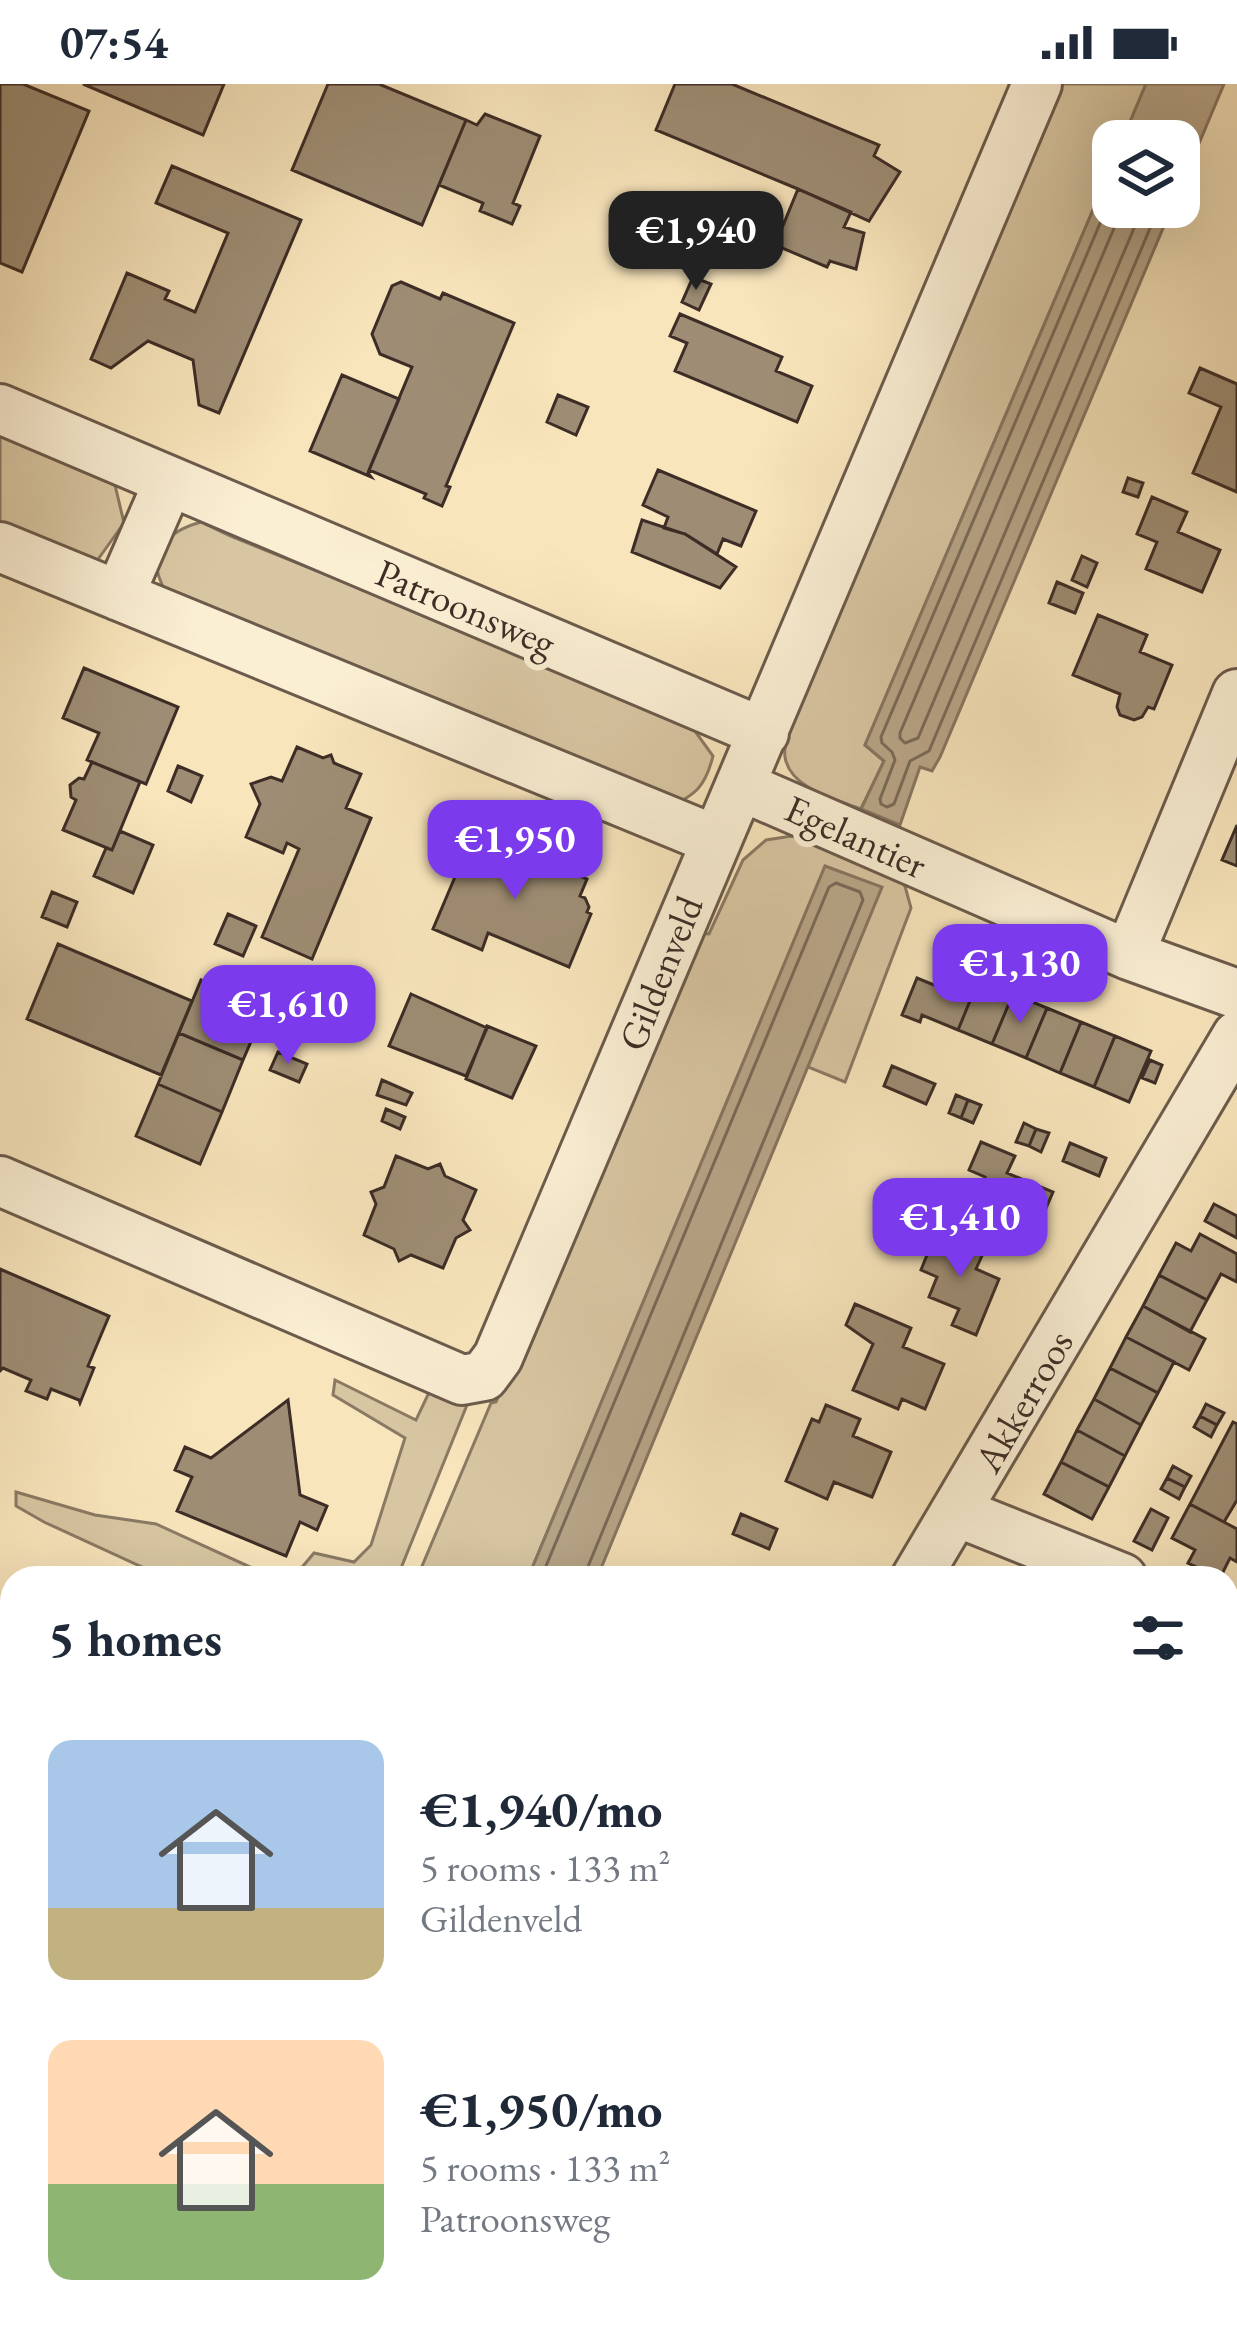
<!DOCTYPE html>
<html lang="en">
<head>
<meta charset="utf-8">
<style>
  :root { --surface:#fff; --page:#f2f2f3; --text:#1f2937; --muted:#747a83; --accent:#7c3aed }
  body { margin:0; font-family:"EB Garamond",serif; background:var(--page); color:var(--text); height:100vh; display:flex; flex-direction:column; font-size:45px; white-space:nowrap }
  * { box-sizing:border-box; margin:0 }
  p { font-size:39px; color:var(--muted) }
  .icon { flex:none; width:66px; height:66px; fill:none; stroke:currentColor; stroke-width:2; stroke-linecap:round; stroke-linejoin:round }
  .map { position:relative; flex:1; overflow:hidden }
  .drawer { position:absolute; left:0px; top:1482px; width:1239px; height:768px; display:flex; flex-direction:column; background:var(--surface); border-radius:36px 36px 0 0; box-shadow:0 12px 48px #0002 }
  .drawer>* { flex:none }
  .controls { position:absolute; left:1092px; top:36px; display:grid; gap:24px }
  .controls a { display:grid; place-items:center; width:108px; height:108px; border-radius:24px; background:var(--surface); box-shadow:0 12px 48px #0002; font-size:60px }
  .price { position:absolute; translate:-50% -102px; padding:0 27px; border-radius:24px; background:var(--accent); color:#fff; font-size:39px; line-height:78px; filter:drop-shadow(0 3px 6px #0008) }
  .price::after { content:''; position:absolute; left:50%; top:72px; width:36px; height:27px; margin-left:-18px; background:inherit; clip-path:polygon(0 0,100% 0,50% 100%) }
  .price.on { background:#222; color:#fff }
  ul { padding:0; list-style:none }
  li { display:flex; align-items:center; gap:36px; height:300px; padding:0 48px }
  li span { display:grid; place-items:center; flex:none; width:336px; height:240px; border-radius:24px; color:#555 }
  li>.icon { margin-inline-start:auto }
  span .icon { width:144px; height:144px; fill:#fffc; stroke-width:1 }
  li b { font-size:51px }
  h2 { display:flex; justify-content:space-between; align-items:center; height:144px; padding:0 48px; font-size:51px }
  .status { display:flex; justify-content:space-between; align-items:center; height:84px; padding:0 60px; background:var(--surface); direction:ltr }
  .status svg { height:33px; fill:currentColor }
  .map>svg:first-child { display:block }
  .green { fill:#d8c6a2; stroke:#8a7a64; stroke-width:3 }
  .water { fill:#b8a689; stroke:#877661; stroke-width:3 }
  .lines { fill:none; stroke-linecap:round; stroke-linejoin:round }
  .shore { stroke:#7a6a58; stroke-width:3 }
  .building { fill:#9e8d74; stroke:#3d2d26; stroke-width:3 }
  .minor-casing { stroke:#6c5b4c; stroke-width:54 }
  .minor { stroke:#faeed3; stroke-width:48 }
  .labels { text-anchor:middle; stroke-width:12; stroke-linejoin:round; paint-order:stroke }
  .street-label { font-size:39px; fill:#3d2d26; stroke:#faeed3 }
</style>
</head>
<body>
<div class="status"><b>07:54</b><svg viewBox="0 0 49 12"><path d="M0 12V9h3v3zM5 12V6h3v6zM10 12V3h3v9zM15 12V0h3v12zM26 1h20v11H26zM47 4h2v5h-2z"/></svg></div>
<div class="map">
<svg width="1237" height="2250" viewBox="0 0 1237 2250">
  <rect width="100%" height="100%" fill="#f8e5bc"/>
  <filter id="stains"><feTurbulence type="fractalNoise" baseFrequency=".00167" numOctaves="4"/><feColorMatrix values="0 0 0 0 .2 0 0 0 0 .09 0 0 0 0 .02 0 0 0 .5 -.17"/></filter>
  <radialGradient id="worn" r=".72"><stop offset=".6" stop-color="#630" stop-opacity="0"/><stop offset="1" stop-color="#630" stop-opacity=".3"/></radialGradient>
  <path class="green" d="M 1055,0 L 1146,0 L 1122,57 L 1113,57 L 1113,79 L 865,661 L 884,677 L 861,725 C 836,715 790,705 785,673 C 783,659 792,640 796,627 Z
    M 0,352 L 115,401 L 124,439 L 96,478 L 0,448 Z
    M 201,438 L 230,452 L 687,636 L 713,672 C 705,704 695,711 666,725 L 167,512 C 164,504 157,492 157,484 C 156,456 179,444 201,438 Z
    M 792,752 L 815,758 L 903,795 L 911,824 L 845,998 L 808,983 L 881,804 L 825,783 L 528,1494 L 417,1494 L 491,1319 L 496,1318 L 698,849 L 709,850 L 743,776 L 766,756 Z
    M 335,1296 L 416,1336 L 433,1300 L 471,1311 L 397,1494 L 293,1494 L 314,1469 L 354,1478 L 371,1461 L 405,1354 L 333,1311 Z
    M 16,1408 L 95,1431 L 156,1440 L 274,1494 L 166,1494 L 44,1438 L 16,1422 Z
    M 0,2076 L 12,2081 L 12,2228 L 0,2223 Z
    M 116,2238 L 403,2238 L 432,2250 L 114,2250 Z"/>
  <path class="water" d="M 1146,0 L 1224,0 L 1179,107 L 1179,57 L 1122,57 Z
    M 1113,79 L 1113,123 L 1172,123 L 940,673 L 932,687 L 920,683 L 900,741 L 861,725 L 884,677 L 865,661 Z
    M 825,782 L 882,803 L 597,1494 L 528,1494 Z"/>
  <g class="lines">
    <path class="shore" d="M 1113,109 L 881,653 L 882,659 L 892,668 L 895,676 L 880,715 L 881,720 L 887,723 L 894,720 L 910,677 L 929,667 L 1159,123
      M 1123,123 L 900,649 L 900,654 L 905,659 L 918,654 L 1143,123
      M 541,1494 L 829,803 L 836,799 L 860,808 L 863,816 L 587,1485 L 587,1494"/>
  </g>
  <path class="building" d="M 0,0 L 23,0 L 89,27 L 22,188 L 0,179 Z
    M 83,0 L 224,0 L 203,51 Z
    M 328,0 L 379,0 L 466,36 L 422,141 L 292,86 Z
    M 675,0 L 732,0 L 879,61 L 874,72 L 900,88 L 869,137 L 798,105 L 656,46 Z
    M 485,30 L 540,52 L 513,119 L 520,122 L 512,140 L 480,127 L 483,119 L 439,101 L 466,36 L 477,41 Z
    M 172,82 L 301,136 L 219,329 L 199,321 L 193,276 L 148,257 L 111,284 L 91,275 L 127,189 L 169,207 L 165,215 L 195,228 L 228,149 L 156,119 Z
    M 798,105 L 851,128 L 844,143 L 864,149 L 856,185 L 830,177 L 827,183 L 775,161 Z
    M 693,193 L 711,200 L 699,226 L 682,218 Z
    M 401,198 L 440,215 L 443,209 L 514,239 L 446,402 L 450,403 L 442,422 L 424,414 L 426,410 L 369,386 L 412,283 L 380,270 L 372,250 L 392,202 Z
    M 680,230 L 782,273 L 776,287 L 812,302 L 797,338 L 675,287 L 687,259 L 670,252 Z
    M 1200,284 L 1237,300 L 1237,408 L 1193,389 L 1221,323 L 1189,309 Z
    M 342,291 L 399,315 L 368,389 L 371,393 L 310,367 Z
    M 558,311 L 588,323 L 576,351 L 547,338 Z
    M 658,386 L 756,427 L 741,462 L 723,455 L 717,470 L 685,450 L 664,444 L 668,433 L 643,421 Z
    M 1128,394 L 1143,399 L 1138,413 L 1123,408 Z
    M 1152,413 L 1187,428 L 1178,448 L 1220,466 L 1202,508 L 1146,485 L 1157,458 L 1137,450 Z
    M 642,436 L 685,450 L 736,483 L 720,504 L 632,468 Z
    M 1082,472 L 1097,479 L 1087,503 L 1072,496 Z
    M 1057,498 L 1083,509 L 1075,529 L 1049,519 Z
    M 1098,531 L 1147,551 L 1140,568 L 1172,581 L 1154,625 L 1148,623 L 1142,633 L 1134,636 L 1120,631 L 1117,623 L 1120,610 L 1073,591 Z
    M 84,584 L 178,623 L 146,700 L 87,676 L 99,649 L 63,634 Z
    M 297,663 L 323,674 L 331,671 L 334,679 L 361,690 L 346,724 L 371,734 L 312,875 L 262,853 L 299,765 L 287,759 L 283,769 L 246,753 L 260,720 L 251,700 L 271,693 L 282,697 Z
    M 92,678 L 140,698 L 112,766 L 63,746 L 76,716 L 71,713 L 70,701 L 79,694 L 84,695 Z
    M 178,682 L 202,692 L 191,718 L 168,707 Z
    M 1237,741 L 1237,782 L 1222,776 Z
    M 120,747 L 153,761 L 133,809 L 94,792 L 106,764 L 112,766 Z
    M 474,748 L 587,795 L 580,812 L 585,814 L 589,823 L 587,828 L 591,830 L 569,883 L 488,849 L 482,866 L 433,845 Z
    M 52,808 L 77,818 L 67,843 L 42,833 Z
    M 228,830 L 256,842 L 243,872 L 215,860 Z
    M 58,860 L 192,917 L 161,991 L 27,935 Z
    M 943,880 L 979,895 L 958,946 L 922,931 L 920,938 L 902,931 L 917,894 L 934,901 Z
    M 979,895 L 1013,910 L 992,960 L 958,946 Z
    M 201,896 L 266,923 L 243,976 L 179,949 Z
    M 411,910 L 487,944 L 466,992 L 389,962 Z
    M 1013,910 L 1047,924 L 1026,974 L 992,960 Z
    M 1047,924 L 1081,938 L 1060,989 L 1026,974 Z
    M 1081,938 L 1115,952 L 1094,1003 L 1060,989 Z
    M 487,942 L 536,962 L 512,1014 L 466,995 Z
    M 179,949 L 243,976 L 222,1028 L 158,1000 Z
    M 1115,952 L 1151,967 L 1129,1018 L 1094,1003 Z
    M 278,968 L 307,980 L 299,998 L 270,986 Z
    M 1150,976 L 1162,981 L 1155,999 L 1142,994 Z
    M 892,982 L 935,1000 L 926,1020 L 884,1002 Z
    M 382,996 L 412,1009 L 406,1021 L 377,1011 Z
    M 158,1000 L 222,1028 L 200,1080 L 136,1052 Z
    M 956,1011 L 968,1016 L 961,1034 L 949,1029 Z
    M 968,1016 L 981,1021 L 973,1039 L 961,1034 Z
    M 386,1025 L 405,1033 L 400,1045 L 382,1037 Z
    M 1024,1039 L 1036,1045 L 1029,1062 L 1016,1058 Z
    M 1036,1045 L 1049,1049 L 1041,1068 L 1029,1062 Z
    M 981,1058 L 1015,1072 L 1007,1089 L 1053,1108 L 1033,1154 L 971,1128 L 985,1093 L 969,1086 Z
    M 1070,1059 L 1106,1074 L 1099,1092 L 1063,1077 Z
    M 396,1072 L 428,1085 L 440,1080 L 445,1092 L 476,1106 L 463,1136 L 470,1146 L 456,1154 L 443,1184 L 411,1171 L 399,1177 L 394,1165 L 364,1151 L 376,1120 L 371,1108 L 384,1103 Z
    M 923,1114 L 953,1126 L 944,1149 L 914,1136 Z
    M 1214,1120 L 1237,1132 L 1237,1154 L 1205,1137 Z
    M 937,1146 L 985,1165 L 976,1185 L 999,1195 L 976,1251 L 952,1241 L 959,1225 L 929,1213 L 937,1193 L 921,1186 Z
    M 1200,1150 L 1237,1170 L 1237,1198 L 1221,1190 L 1207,1216 L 1159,1191 L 1176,1159 L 1191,1167 Z
    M 0,1185 L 109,1232 L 88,1282 L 94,1284 L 80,1319 L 79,1316 L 51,1305 L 47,1315 L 26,1307 L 31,1296 L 3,1284 L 0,1287 Z
    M 1159,1191 L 1207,1216 L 1190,1248 L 1143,1222 Z
    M 855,1220 L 911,1244 L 903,1263 L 944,1280 L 925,1325 L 902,1315 L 898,1325 L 853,1306 L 873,1260 L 846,1241 Z
    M 1143,1222 L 1205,1255 L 1189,1286 L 1126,1253 Z
    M 1126,1253 L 1174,1278 L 1158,1309 L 1110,1284 Z
    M 1110,1284 L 1158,1309 L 1141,1341 L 1094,1315 Z
    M 1094,1315 L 1141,1341 L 1125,1372 L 1077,1346 Z
    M 288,1316 L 300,1411 L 327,1422 L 317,1446 L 300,1438 L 286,1472 L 177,1427 L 192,1393 L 175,1386 L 185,1363 L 211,1374 Z
    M 1206,1320 L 1224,1329 L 1217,1341 L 1200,1332 Z
    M 826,1321 L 860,1335 L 853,1352 L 891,1368 L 872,1413 L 834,1398 L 827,1415 L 786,1397 L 812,1335 L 819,1338 Z
    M 1200,1332 L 1217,1341 L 1211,1353 L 1194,1343 Z
    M 1233,1338 L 1237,1340 L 1237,1416 L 1224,1438 L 1190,1420 Z
    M 1077,1346 L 1125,1372 L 1109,1403 L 1061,1378 Z
    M 1061,1378 L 1109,1403 L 1092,1435 L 1044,1410 Z
    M 1173,1382 L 1191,1392 L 1185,1403 L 1167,1394 Z
    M 1167,1394 L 1185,1403 L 1179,1415 L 1161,1405 Z
    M 1190,1420 L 1237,1445 L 1237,1478 L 1230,1474 L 1220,1494 L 1188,1479 L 1195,1466 L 1172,1454 Z
    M 1151,1425 L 1168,1434 L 1152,1466 L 1134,1457 Z
    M 741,1430 L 777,1445 L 769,1465 L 733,1450 Z
    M 1237,1861 L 1237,1897 L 1227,1892 L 1227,1881 Z
    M 1227,1892 L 1237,1897 L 1237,1936 L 1227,1931 Z
    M 1227,1931 L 1237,1936 L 1237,1975 L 1227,1970 Z
    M 866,2238 L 924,2238 L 919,2250 L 864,2250 L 861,2249 Z
    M 1066,2238 L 1106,2238 L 1121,2244 L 1119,2250 L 1061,2250 Z"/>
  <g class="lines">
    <defs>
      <path id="minor" d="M 0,325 L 764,649
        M 0,463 L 715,756
        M 119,512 L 169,397
        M 741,702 L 1129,871 L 1237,910
        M 1129,871 L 1237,610
        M 0,1097 L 462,1296 L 484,1292 L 498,1273 L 1037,0
        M 957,1428 L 1122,1494
        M 916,1494 L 1237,952
        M 1227,1536 L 1237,1540
        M 1227,1746 L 1237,1728
        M 0,2043 L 12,2049
        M 473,2238 L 503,2250
        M 0,2241 L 20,2250
        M 91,2250 L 97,2238
        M 543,2250 L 549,2238
        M 995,2250 L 1000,2238"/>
    </defs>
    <use href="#minor" class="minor-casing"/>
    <use href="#minor" class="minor"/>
  </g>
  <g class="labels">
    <g class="street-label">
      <text transform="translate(466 523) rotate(23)" y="14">Patroonsweg</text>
      <text transform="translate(856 752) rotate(24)" y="14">Egelantier</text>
      <text transform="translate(660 889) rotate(-68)" y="14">Gildenveld</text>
      <text transform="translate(1023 1317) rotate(-60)" y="14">Akkerroos</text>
    </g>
  </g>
  <rect width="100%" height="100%" filter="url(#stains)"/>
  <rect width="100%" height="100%" fill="url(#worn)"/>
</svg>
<div class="controls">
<a><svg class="icon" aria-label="layers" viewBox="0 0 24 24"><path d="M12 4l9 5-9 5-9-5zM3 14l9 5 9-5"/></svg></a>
</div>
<b class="price on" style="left:696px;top:209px">€1,940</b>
<b class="price" style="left:515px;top:818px">€1,950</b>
<b class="price" style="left:1020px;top:942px">€1,130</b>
<b class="price" style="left:288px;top:983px">€1,610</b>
<b class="price" style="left:960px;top:1196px">€1,410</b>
<section class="drawer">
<h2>5 homes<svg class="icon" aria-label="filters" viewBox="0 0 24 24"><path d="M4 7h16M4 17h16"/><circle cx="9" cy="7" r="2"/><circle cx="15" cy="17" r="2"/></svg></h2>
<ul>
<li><span style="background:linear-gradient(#a9c7e8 70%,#c2b280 0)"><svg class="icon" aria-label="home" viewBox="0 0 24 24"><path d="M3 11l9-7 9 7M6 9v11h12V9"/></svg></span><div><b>€1,940/mo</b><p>5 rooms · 133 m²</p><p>Gildenveld</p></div></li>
<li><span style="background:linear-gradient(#ffd9b3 60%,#8fb573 0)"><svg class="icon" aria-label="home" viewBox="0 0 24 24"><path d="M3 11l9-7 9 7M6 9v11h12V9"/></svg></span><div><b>€1,950/mo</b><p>5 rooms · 133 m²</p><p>Patroonsweg</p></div></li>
</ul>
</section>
</div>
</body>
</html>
